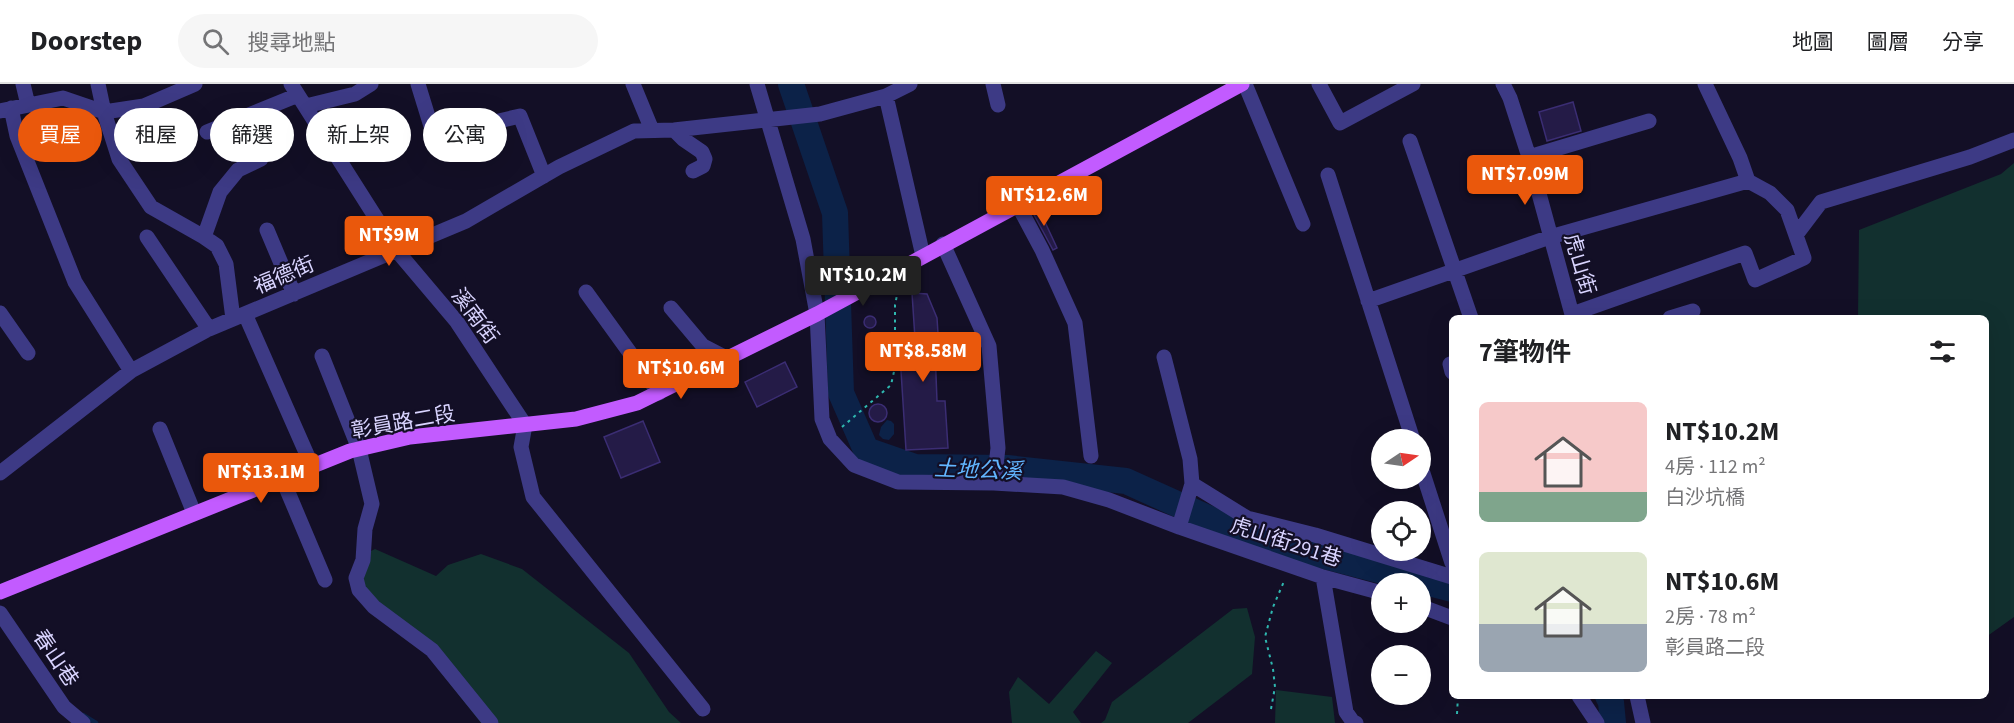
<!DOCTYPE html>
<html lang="zh-TW">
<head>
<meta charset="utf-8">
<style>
  :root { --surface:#fff; --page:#f6f6f6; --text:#202124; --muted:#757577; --line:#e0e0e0; --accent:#ea580c }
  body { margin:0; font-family:"Source Sans 3","Noto Sans TC",sans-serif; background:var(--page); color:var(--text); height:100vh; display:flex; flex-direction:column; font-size:22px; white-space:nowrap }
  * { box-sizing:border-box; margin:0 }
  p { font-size:20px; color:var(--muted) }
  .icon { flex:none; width:33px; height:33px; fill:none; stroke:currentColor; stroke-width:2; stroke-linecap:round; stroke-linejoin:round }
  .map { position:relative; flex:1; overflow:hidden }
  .drawer { position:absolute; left:1449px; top:231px; width:540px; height:384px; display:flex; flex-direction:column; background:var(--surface); border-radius:9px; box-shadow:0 6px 24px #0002 }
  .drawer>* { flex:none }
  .hud { position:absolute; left:18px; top:24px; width:570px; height:54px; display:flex; gap:12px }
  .needle { width:39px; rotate:77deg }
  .tools { position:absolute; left:1371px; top:345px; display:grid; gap:12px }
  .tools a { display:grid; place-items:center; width:60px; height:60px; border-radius:50%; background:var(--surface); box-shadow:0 6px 24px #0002; font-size:30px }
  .price { position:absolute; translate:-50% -51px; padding:0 14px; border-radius:6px; background:var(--accent); color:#fff; font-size:20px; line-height:39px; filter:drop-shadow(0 2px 3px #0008) }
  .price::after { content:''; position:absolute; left:50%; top:36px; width:18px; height:14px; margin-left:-9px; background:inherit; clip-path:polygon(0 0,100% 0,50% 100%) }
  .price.current { background:#222; color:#fff }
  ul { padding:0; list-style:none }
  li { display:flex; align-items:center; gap:18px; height:150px; padding:0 30px }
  li span { display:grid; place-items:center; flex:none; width:168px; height:120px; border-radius:9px; color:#555 }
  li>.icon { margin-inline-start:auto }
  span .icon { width:72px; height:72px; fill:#fffc; stroke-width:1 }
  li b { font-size:26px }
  h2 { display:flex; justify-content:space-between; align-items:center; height:72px; padding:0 30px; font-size:26px }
  .chip { padding:0 21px; border-radius:27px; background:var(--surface); box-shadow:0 6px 24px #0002; font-size:21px; line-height:54px }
  .chip.current { background:var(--accent); color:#fff }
  header { display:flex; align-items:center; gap:36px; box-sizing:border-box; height:84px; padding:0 30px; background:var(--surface); border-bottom:2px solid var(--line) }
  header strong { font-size:28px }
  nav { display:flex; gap:33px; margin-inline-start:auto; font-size:21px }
  .search { width:420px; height:54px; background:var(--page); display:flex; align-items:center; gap:15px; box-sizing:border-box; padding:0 21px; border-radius:33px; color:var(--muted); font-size:22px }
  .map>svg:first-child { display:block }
  .green { fill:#12302f }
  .water { fill:#0c2248 }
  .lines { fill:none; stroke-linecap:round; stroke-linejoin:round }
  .stream { stroke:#0c2248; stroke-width:4.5 }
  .river { stroke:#0c2248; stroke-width:26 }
  .building { fill:#241b47; stroke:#3b2d73; stroke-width:1.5 }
  .path { stroke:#2fb8b0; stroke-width:2; stroke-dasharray:3 4.5; stroke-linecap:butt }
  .minor { stroke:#3d3a85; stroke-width:15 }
  .major { stroke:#c25bff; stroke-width:15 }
  .labels { text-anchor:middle; stroke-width:4.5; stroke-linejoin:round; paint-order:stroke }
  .street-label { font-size:21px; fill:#d9d4ff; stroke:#130f26 }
  .water-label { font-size:22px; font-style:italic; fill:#62b6ff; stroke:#130f26 }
</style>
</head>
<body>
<header>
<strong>Doorstep</strong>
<div class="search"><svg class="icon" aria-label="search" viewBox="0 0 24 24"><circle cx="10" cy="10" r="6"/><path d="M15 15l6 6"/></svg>搜尋地點</div>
<nav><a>地圖</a><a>圖層</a><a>分享</a></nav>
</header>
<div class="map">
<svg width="2014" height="639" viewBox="0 0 2014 639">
  <rect width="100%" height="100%" fill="#130f26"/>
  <path class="green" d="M 2014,79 L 2014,533 L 1986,553 L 1986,234 L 1858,234 L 1859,146 L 2001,90 Z
    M 375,465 L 436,492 L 448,481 L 481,470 L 522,485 L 629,569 L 669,628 L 681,639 L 481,639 L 421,563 L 356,513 L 361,472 Z
    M 1247,524 L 1255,553 L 1252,590 L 1188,639 L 1101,639 L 1105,636 L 1112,618 L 1233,525 Z
    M 1096,567 L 1112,579 L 1073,628 L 1081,639 L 1012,639 L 1009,608 L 1018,593 L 1049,620 Z
    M 1276,606 L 1332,613 L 1335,639 L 1275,639 Z"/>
  <path class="water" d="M 887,336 L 891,337 L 894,340 L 894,350 L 889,356 L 883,355 L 879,351 L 881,343 Z"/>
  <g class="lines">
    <path class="stream" d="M 83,631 L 96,639"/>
    <path class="river" d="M 791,0 L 835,129 L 841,309 L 866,366 L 915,383 L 1007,384 L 1126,397 L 1250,453 L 1452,505
      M 1608,612 L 1611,618 L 1613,639"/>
  </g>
  <path class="building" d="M 1573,18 L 1581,47 L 1547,57 L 1539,28 Z
    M 1038,123 L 1057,164 L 1053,166 L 1032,127 Z
    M 912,209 L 927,210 L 937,234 L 939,265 L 935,265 L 937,317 L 945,317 L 948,364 L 906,366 L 900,271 L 916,270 Z
    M864 238a6 6 0 1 1 12 0a6 6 0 1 1-12 0Z
    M 785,278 L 797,303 L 757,323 L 745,298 Z
    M869 329a9 9 0 1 1 18 0a9 9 0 1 1-18 0Z
    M 643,337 L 660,378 L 621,394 L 604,353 Z"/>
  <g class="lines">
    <path class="path" d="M 842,343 L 891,301 L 895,283 L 895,221 L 899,201
      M 1271,625 L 1275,603 L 1273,585 L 1265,553 L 1273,523 L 1285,495
      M 1457,630 L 1458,612"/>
    <path class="minor" d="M 23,0 L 28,21
      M 98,0 L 104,28 L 119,75 L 151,123 L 204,153 L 217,162 L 226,180 L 233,235
      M 291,0 L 397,167 L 457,238 L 525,341 L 521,363 L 533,413 L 703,625
      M 418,0 L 434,52 L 520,32 L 544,92
      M 633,0 L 652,46
      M 757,0 L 803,155 L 817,230 L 822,335 L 830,355 L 854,381 L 898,398 L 994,399 L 1063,403 L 1109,416 L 1179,443 L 1323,493 L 1382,509
      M 993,0 L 998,21
      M 1245,0 L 1303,140
      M 1319,0 L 1340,39 L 1413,0
      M 1503,0 L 1510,14 L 1529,73 L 1573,234
      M 886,12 L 923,172
      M 306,22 L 355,10 L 371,0
      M 11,24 L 17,52 L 75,198 L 131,287
      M 0,27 L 63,14 L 104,28 L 144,22 L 195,0
      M 674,46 L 683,55 L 702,68 L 705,75 L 703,82 L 693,87
      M 207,48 L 298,11
      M 1410,57 L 1471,234
      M 1529,73 L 1649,37
      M 1328,91 L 1413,356
      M 1018,121 L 1042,166 L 1075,239 L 1091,372
      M 267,146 L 294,210
      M 1796,151 L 1821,118 L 1970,73 L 2014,56
      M 147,153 L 209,245
      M 204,153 L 220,108 L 238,86 L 261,75
      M 943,160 L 989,262 L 998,364 L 994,399
      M 586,208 L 659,309
      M 1368,217 L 1550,153 L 1748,97
      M 671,224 L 703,262 L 728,275
      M 0,229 L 28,269
      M 245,230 L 312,382
      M 1572,230 L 1745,169 L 1755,196 L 1804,174 L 1787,126 L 1770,109 L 1748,97 L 1740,74 L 1705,0
      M 1670,234 L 1693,227
      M 322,272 L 359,365 L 372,420 L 365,445 L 363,476 L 356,494 L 359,506 L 374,523 L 432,566 L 491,639
      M 1164,273 L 1190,375 L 1192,400
      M 1450,280 L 1452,288
      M 160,345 L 194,429
      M 1420,380 L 1452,479
      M 0,389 L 131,287 L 209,245 L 466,137 L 559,83 L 634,47 L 674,46 L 820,30 L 886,12 L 910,0
      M 282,394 L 325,496
      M 1179,443 L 1192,400 L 1247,434 L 1315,451 L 1452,493
      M 1323,493 L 1346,628 L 1353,638 L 1356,639
      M 1420,522 L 1452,534
      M 0,529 L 64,623 L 83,639
      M 1579,612 L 1597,639
      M 1637,612 L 1643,639"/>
    <path class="major" d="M 0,508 L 350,367 L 410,353 L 576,335 L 637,319 L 817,230 L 1242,0"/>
  </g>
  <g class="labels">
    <g class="street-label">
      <text transform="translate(1580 180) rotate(74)" y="7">虎山街</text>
      <text transform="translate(284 191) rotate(-23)" y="7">福德街</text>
      <text transform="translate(475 232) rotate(53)" y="7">溪南街</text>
      <text transform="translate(403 338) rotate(-10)" y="7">彰員路二段</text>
      <text transform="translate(1286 458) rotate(18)" y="7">虎山街291巷</text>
      <text transform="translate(56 574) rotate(56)" y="7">春山巷</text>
    </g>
    <g class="water-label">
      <text transform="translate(978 385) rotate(2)" y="8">土地公溪</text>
    </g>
  </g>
</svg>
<div class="tools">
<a><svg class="needle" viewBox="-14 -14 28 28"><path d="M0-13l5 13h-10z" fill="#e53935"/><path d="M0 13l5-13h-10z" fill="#757577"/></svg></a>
<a><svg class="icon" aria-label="locate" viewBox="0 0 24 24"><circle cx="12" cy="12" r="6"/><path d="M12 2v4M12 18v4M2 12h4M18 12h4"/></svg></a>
<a>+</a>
<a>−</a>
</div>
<b class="price" style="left:1525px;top:122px">NT$7.09M</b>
<b class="price" style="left:1044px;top:143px">NT$12.6M</b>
<b class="price" style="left:389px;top:183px">NT$9M</b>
<b class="price current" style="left:863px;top:223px">NT$10.2M</b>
<b class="price" style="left:923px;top:299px">NT$8.58M</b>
<b class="price" style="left:681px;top:316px">NT$10.6M</b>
<b class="price" style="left:261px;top:420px">NT$13.1M</b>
<div class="hud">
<a class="chip current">買屋</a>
<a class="chip">租屋</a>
<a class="chip">篩選</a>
<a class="chip">新上架</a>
<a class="chip">公寓</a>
</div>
<section class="drawer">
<h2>7筆物件<svg class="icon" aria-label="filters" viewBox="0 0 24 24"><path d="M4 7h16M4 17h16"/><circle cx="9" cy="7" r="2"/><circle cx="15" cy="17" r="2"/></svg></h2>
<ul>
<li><span style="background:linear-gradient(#f6c9c9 75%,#7fa58c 0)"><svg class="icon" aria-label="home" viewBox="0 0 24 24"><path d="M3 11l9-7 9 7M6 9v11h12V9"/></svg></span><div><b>NT$10.2M</b><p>4房 · 112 m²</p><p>白沙坑橋</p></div></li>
<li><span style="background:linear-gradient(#dfe7d0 60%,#9aa5b1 0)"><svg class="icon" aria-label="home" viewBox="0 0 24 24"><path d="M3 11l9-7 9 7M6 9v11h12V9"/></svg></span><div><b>NT$10.6M</b><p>2房 · 78 m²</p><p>彰員路二段</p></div></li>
</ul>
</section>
</div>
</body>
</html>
